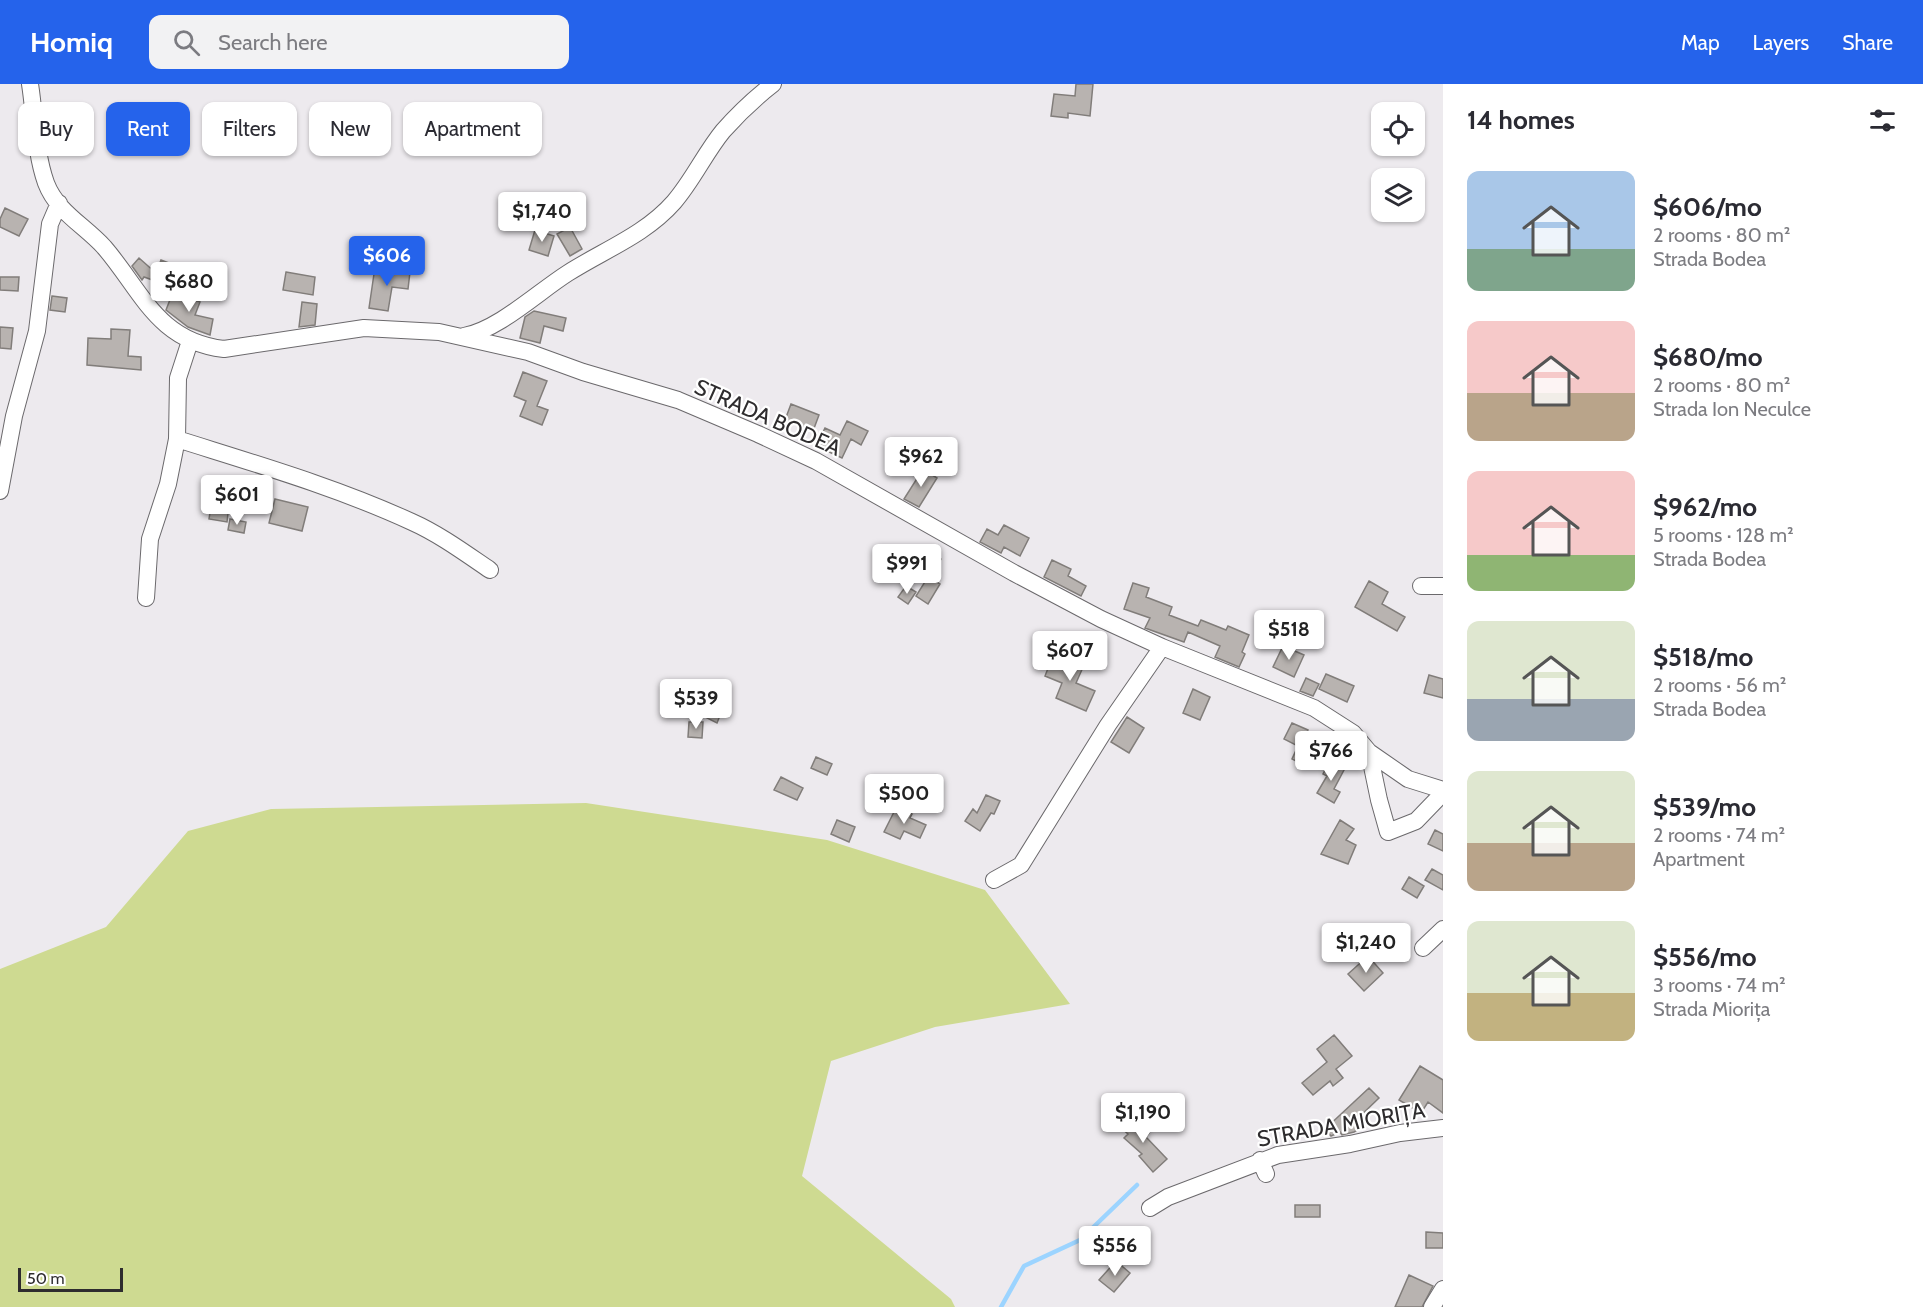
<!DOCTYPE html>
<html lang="en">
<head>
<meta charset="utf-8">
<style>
  :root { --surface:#fff; --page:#f2f2f3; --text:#2b2b33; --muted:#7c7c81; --accent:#2563eb }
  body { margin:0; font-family:Cabin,sans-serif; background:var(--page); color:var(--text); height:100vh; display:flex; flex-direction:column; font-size:22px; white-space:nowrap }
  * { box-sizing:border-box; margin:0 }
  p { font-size:20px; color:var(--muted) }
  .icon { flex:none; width:33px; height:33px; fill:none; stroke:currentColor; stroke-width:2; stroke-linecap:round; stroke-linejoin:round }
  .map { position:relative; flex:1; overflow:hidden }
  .details { display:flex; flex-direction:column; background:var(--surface); width:480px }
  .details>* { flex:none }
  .top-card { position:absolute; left:18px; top:18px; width:570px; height:54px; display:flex; gap:12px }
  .fabs { position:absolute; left:1371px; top:18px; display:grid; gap:12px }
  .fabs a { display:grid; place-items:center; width:54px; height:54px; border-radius:12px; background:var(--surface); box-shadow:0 2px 4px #0004; font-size:30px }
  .scale { position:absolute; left:18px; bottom:15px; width:105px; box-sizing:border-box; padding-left:6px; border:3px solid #2e2c2e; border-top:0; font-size:16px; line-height:21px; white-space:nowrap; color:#2e2c2e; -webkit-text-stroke:4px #fff; paint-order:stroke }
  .price { position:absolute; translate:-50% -51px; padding:0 14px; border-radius:6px; background:#fff; color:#222; font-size:20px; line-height:39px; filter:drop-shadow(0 2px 3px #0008) }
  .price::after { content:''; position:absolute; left:50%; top:36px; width:18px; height:14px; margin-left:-9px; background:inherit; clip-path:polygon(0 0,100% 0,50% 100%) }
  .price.selected { background:var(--accent); color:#fff }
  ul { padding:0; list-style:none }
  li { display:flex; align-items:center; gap:18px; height:150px; padding:0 24px }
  li span { display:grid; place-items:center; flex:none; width:168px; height:120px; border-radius:12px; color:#555 }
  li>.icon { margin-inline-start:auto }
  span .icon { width:72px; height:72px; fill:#fffc; stroke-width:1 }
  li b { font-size:26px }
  h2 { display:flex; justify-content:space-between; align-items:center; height:72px; padding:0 24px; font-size:26px }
  .tag { padding:0 21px; border-radius:12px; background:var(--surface); box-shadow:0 2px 4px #0004; font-size:21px; line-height:54px }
  .tag.selected { background:var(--accent); color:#fff }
  header { display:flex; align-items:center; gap:36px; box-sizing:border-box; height:84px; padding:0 30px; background:var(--accent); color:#fff }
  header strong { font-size:28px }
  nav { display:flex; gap:33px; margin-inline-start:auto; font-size:21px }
  .search { width:420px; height:54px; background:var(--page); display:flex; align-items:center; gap:15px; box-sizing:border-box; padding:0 21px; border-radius:12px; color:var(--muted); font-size:22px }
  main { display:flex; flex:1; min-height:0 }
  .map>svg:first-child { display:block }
  .green { fill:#ceda91 }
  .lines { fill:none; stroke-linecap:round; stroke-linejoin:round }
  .stream { stroke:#9cd4ff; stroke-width:4.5 }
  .building { fill:#b8b3b0; stroke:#817d7a; stroke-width:1.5 }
  .minor-casing { stroke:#6b696c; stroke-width:18 }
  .minor { stroke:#fff; stroke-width:16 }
  .labels { text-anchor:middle; stroke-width:4.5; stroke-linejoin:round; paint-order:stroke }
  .street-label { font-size:22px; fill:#2e2c2e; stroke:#fff }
</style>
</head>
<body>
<header>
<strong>Homiq</strong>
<div class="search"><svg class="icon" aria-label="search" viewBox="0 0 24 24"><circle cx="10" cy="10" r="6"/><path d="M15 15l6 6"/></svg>Search here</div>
<nav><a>Map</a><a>Layers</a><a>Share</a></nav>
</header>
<main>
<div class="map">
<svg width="1443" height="1223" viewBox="0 0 1443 1223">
  <rect width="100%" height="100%" fill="#edeaee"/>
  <path class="green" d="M 586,719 L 827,756 L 985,806 L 1070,920 L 935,943 L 831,977 L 802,1092 L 951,1215 L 955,1223 L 0,1223 L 0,885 L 106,843 L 188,747 L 271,725 Z"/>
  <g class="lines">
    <path class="stream" d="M 1001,1223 L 1024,1182 L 1080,1156 L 1137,1101"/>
  </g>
  <path class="building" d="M 1076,0 L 1093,0 L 1090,32 L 1068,29 L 1068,34 L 1051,32 L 1054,10 L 1075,12 Z
    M 52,25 L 73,26 L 72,47 L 51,46 Z
    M 5,124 L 28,135 L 19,152 L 0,143 L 0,135 Z
    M 570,143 L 582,165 L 570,172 L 557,150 Z
    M 535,146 L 554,152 L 548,172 L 529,166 Z
    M 139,174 L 156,189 L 161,176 L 182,184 L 175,204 L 144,193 L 142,196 L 132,182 Z
    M 375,183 L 410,188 L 408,205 L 392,203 L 388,227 L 369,224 Z
    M 286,188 L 315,193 L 313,211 L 283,206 Z
    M 0,193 L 19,193 L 18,207 L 0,206 Z
    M 173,208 L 200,218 L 195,231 L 213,235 L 210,251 L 188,243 L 166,226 Z
    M 52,212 L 67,214 L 65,228 L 50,226 Z
    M 302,218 L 317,220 L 315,241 L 299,243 Z
    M 534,227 L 566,234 L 563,247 L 544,242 L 540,259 L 520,254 L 525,233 Z
    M 0,243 L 13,244 L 11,265 L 0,264 Z
    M 111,245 L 130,246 L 128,272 L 141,273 L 141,286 L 87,281 L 88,254 L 111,255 Z
    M 523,288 L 547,297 L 537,322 L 548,326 L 542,341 L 520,332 L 526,317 L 514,312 Z
    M 791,320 L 819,331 L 813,347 L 785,336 Z
    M 847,337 L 868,347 L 861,361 L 851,355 L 842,374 L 816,362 L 825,344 L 840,351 Z
    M 923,385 L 937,394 L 919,423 L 904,415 Z
    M 213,410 L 230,412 L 227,438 L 209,435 Z
    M 275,415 L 308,423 L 302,447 L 269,439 Z
    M 230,435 L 246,438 L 244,449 L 228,446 Z
    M 1004,441 L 1029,454 L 1020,472 L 1004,463 L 1001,469 L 980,458 L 987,445 L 998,451 Z
    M 924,466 L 941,475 L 935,486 L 918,477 Z
    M 1052,476 L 1071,485 L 1068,492 L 1086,502 L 1081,512 L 1044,493 Z
    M 928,493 L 940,500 L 928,520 L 916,512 Z
    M 1369,497 L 1388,508 L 1382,520 L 1405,533 L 1397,547 L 1355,523 Z
    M 1133,499 L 1149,504 L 1146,513 L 1172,523 L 1169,531 L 1198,542 L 1201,536 L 1226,546 L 1228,542 L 1249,551 L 1242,568 L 1245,570 L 1239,583 L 1215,573 L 1220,562 L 1188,548 L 1184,558 L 1145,544 L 1150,534 L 1124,525 Z
    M 906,502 L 916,508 L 908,520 L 898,513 Z
    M 1283,562 L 1304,571 L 1294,593 L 1273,583 Z
    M 1054,569 L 1084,581 L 1076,599 L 1095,607 L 1086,627 L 1056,614 L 1062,599 L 1045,592 Z
    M 1326,590 L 1354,602 L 1347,618 L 1319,605 Z
    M 1429,591 L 1443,595 L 1443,614 L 1424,609 Z
    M 1306,594 L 1319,600 L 1313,612 L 1300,607 Z
    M 1193,605 L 1210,613 L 1200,636 L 1183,629 Z
    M 711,619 L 723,624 L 717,639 L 705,633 Z
    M 1127,633 L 1144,644 L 1129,669 L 1111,658 Z
    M 689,638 L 703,638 L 702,654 L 688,653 Z
    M 1292,639 L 1308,646 L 1306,651 L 1330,663 L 1320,683 L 1305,675 L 1302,680 L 1292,675 L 1298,662 L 1284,655 Z
    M 816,673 L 832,680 L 827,691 L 811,684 Z
    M 1330,677 L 1345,684 L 1334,705 L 1340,708 L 1334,719 L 1317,709 L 1327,692 L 1323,690 Z
    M 781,693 L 803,704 L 797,716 L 774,706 Z
    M 986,711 L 1000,717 L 994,730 L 991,729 L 980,747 L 965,737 L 973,725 L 977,729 Z
    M 897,722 L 912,730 L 910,734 L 926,741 L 920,754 L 904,747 L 900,755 L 884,748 Z
    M 837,736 L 855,743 L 849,758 L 831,750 Z
    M 1340,736 L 1354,745 L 1346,756 L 1356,761 L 1348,780 L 1321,770 Z
    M 1435,746 L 1443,750 L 1443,767 L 1428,760 Z
    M 1432,785 L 1443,791 L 1443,806 L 1425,796 Z
    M 1409,793 L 1424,802 L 1417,814 L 1402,805 Z
    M 1368,872 L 1383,889 L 1364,907 L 1348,890 Z
    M 1334,951 L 1352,972 L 1336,985 L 1343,994 L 1333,1002 L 1330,997 L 1313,1011 L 1302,999 L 1327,978 L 1317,965 Z
    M 1420,982 L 1443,996 L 1443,1029 L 1428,1018 L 1421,1029 L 1399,1016 Z
    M 1369,1004 L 1379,1014 L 1353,1039 L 1359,1045 L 1354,1048 L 1342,1051 L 1340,1048 L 1331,1052 L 1325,1045 Z
    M 1130,1032 L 1149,1049 L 1146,1053 L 1167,1075 L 1153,1088 L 1139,1072 L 1142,1070 L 1124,1054 L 1128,1050 L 1120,1043 Z
    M 1295,1121 L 1320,1121 L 1320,1133 L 1295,1133 Z
    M 1426,1148 L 1443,1149 L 1443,1164 L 1426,1164 Z
    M 1116,1177 L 1130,1189 L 1114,1208 L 1099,1196 Z
    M 1409,1191 L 1433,1202 L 1422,1223 L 1395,1223 Z"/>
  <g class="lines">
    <defs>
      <path id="minor" d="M 30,0 C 35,32 35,68 46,99 C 57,128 84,141 104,163 C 142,207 157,257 224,265 L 364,244 L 439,248 L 528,268 L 583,288 L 678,316 L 758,350 L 816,377 L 1014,489 L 1101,535 L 1162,563 L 1314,624 L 1353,649 L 1369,668 L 1379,716 L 1388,748 L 1416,737 L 1443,709
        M 464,252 C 498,246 538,208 568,189 C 604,166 645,151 674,118 C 693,96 705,69 723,47 C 738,30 755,14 773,0
        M 177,355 C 256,380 336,403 412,438 C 439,450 465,469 490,486
        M 0,407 L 14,332 L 37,247 L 50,140 L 59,119
        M 1421,502 L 1443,502
        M 146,514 L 150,455 L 168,400 L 177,355 L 178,294 L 190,257
        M 1369,668 L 1408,695 L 1443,706
        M 994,796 L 1021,781 L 1108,641 L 1162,563
        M 1423,864 L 1443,845
        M 1260,1076 L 1266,1090
        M 1150,1124 L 1168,1113 L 1278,1071 L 1350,1060 L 1400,1049 L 1443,1044
        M 1432,1223 L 1443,1205"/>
    </defs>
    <use href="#minor" class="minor-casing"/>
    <use href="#minor" class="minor"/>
  </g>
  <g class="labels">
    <g class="street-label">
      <text transform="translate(768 333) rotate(24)" y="8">STRADA BODEA</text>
      <text transform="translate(1341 1040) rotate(-10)" y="8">STRADA MIORIȚA</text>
    </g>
  </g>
</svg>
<div class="fabs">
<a><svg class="icon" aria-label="locate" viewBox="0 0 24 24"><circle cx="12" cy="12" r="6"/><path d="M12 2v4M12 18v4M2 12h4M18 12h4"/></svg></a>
<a><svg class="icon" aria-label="layers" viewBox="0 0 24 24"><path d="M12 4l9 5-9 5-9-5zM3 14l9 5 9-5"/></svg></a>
</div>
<div class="scale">50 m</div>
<b class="price" style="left:542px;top:159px">$1,740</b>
<b class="price selected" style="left:387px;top:203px">$606</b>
<b class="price" style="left:189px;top:229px">$680</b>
<b class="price" style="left:921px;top:404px">$962</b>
<b class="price" style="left:237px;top:442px">$601</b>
<b class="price" style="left:907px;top:511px">$991</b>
<b class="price" style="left:1289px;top:577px">$518</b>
<b class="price" style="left:1070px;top:598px">$607</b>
<b class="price" style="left:696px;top:646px">$539</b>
<b class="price" style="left:1331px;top:698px">$766</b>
<b class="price" style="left:904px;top:741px">$500</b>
<b class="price" style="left:1366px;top:890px">$1,240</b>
<b class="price" style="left:1143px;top:1060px">$1,190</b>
<b class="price" style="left:1115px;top:1193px">$556</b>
<div class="top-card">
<a class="tag">Buy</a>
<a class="tag selected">Rent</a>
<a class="tag">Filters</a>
<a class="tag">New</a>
<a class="tag">Apartment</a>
</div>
</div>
<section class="details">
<h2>14 homes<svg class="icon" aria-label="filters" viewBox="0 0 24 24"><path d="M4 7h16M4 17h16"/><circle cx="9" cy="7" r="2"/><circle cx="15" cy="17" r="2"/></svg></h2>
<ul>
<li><span style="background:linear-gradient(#a9c7e8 65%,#7fa58c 0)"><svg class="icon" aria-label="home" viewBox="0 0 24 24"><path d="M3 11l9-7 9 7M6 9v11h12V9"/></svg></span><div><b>$606/mo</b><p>2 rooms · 80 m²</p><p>Strada Bodea</p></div></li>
<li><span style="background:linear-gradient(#f6c9c9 60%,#b9a48a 0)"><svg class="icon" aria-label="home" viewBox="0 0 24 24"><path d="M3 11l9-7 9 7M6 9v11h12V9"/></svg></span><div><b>$680/mo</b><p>2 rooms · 80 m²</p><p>Strada Ion Neculce</p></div></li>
<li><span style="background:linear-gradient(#f6c9c9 70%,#8fb573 0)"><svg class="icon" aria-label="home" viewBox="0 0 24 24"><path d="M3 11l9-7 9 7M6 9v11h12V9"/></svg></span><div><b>$962/mo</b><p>5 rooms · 128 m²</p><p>Strada Bodea</p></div></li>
<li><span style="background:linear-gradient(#dfe7d0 65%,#9aa5b1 0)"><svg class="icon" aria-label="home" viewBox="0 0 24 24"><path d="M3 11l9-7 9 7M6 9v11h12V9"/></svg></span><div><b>$518/mo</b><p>2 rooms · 56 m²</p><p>Strada Bodea</p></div></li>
<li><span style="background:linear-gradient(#dfe7d0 60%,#b9a48a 0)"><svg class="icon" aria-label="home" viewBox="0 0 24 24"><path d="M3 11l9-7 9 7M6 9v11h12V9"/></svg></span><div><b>$539/mo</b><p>2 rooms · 74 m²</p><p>Apartment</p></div></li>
<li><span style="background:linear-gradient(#dfe7d0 60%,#c2b280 0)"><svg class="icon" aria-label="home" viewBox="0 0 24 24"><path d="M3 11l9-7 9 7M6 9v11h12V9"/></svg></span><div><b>$556/mo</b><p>3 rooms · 74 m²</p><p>Strada Miorița</p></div></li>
</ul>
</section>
</main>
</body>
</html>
